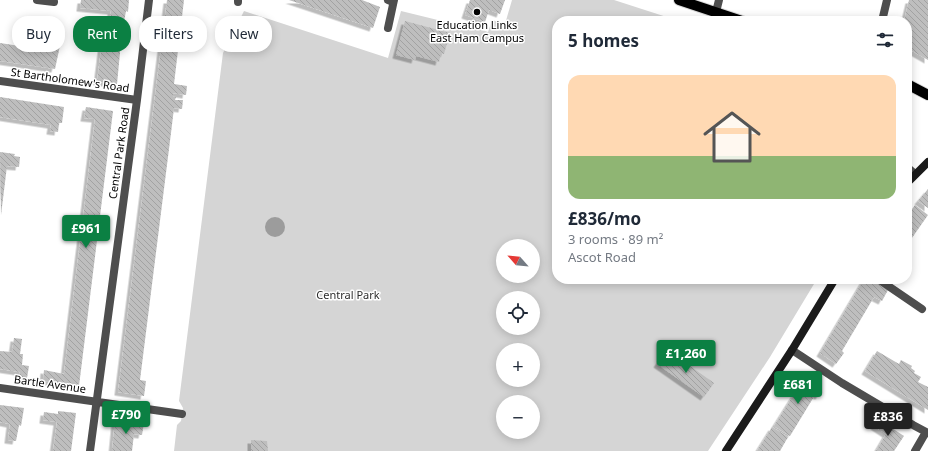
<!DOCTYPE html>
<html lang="en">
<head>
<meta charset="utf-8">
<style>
  :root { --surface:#fff; --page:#f6f6f7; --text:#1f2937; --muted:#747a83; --line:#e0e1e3; --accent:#0b8043 }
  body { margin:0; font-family:"Noto Sans",sans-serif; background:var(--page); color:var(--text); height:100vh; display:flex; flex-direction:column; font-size:15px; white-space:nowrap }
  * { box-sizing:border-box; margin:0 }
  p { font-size:13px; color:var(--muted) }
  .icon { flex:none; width:22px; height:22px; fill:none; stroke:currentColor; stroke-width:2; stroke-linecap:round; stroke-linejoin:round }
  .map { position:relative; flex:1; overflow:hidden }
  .drawer { position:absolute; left:552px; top:16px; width:360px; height:268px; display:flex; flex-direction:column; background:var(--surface); border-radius:16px; box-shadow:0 2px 10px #0003 }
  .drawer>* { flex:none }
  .banner { position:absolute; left:12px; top:16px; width:380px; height:36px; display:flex; gap:8px }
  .needle { width:26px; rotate:297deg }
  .buttons { position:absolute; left:496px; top:239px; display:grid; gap:8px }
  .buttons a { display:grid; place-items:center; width:44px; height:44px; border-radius:50%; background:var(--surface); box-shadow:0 2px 10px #0003; font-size:20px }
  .price { position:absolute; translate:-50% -34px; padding:0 9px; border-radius:4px; background:var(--accent); color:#fff; font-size:13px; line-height:26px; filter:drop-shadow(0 1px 2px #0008) }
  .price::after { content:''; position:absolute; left:50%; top:24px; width:12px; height:9px; margin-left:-6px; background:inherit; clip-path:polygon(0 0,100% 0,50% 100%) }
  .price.selected { background:#222; color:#fff }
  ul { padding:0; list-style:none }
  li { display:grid; align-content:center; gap:8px; height:212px; padding:0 16px }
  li+li { border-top:1px solid var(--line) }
  li span { display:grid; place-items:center; height:124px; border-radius:12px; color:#555 }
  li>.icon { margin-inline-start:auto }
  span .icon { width:72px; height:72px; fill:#fffc; stroke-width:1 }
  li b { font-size:17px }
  h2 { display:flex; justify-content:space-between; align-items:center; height:48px; padding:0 16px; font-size:17px }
  .chip { padding:0 14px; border-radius:16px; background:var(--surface); box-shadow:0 2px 10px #0003; font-size:14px; line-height:36px }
  .chip.selected { background:var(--accent); color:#fff }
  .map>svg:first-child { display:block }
  .park { fill:#d5d5d5; fill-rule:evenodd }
  .water { fill:#9c9c9c }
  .building { fill:url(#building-back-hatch); filter:url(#shadow) }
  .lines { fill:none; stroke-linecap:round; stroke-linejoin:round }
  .primary-casing { stroke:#dbdbdb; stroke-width:12 }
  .lane { stroke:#4e4e4e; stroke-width:8 }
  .street { stroke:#4e4e4e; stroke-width:8 }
  .secondary { stroke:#1b1b1b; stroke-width:8 }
  .primary { stroke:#000; stroke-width:10 }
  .poi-dot { fill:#000; stroke:#fff; stroke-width:1.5 }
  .labels { text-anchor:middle; stroke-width:3; stroke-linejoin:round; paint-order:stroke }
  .poi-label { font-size:11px; fill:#000; stroke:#fff }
  .street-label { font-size:11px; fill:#000; stroke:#fff }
  .park-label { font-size:11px; fill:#2c2c2c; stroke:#fff }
</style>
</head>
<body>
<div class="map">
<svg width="928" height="451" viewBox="0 0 928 451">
  <defs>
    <pattern id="building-back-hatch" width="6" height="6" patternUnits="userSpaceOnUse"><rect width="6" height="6" fill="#bebebe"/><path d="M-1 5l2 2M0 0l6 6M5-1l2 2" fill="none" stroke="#a2a2a2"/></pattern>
    <filter id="shadow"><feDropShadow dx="-3.5" dy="3.5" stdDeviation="0" flood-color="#0004"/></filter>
  </defs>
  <rect width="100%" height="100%" fill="#fff"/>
  <path class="park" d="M 512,0 L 614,0 L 679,21 L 557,21 L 557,279 L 817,279 L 770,357 L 708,451 L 174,451 L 177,425 L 181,421 L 183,408 L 179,401 L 223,53 L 244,11 L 388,58 L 401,11 L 450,23 L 462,23 L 488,32 L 492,20 L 505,24 ZM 503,246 L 533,246 L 533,276 L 503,276 ZM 503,298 L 533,298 L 533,328 L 503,328 ZM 503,350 L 533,350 L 533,380 L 503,380 ZM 503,402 L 533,402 L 533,432 L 503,432 Z"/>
  <path class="water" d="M265 227a10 10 0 1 1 20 0a10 10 0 1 1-20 0Z"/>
  <path class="building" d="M 81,0 L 129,0 L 128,12 L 126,11 L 122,32 L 117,84 L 97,82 L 105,18 L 110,19 L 111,11 L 80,8 Z
    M 167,0 L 184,0 L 174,84 L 187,86 L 186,95 L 173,93 L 173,97 L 176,97 L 175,100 L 183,100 L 182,109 L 174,108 L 171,133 L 140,380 L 146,381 L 144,396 L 118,392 Z
    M 289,0 L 362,0 L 380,7 L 373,28 Z
    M 470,0 L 505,0 L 500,14 L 489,10 L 485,22 L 465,15 Z
    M 909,0 L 928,0 L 928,60 L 907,48 L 907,21 L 904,21 Z
    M 405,21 L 450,33 L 444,54 L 441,53 L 439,62 L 416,56 L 415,60 L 396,55 Z
    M 55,40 L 61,41 L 55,69 L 0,61 L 0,43 L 53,51 Z
    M 0,97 L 64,107 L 62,123 L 59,123 L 58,132 L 50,131 L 51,125 L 0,117 Z
    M 86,107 L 113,111 L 79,386 L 43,381 L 44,370 L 64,374 L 95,119 L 84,118 Z
    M 0,152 L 15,154 L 14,156 L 20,157 L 19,167 L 7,166 L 1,215 Z
    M 928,189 L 928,208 L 918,201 Z
    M 915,205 L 928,215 L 907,245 L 907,216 Z
    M 864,279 L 870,279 L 888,290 L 882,301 L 874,297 L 842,351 L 844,353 L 836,364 L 820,353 Z
    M 14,338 L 22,339 L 20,354 L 23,354 L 22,365 L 29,366 L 27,378 L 19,377 L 20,372 L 0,369 L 0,351 L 12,352 Z
    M 877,351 L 899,364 L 901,360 L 912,366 L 911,368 L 915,371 L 914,373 L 921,377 L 918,382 L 928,387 L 928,410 L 865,371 Z
    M 664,354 L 670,358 L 673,354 L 714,383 L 704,397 L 657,364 Z
    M 806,375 L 822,385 L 819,389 L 822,391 L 819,396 L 815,395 L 790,436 L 774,426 Z
    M 0,405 L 24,408 L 21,426 L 19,425 L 16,441 L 8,440 L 10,424 L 0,422 Z
    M 58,411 L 76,413 L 71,451 L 53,451 L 57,422 L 43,420 L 44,412 L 58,414 Z
    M 878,419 L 904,436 L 894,451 L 876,451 L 886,434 L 874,426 Z
    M 115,420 L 144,423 L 142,435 L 134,434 L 132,451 L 112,451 Z
    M 772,427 L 788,437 L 780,451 L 757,451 Z
    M 251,440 L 267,441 L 268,451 L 251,451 Z"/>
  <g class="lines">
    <defs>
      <path id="primary" d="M 679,0 L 742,21
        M 907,84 L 928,95"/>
    </defs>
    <use href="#primary" class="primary-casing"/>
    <path class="lane" d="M 37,0 L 54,2
      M 388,28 L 394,0
      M 907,167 L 915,174
      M 878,279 L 922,309"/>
    <path class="street" d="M 388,0 L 393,2
      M 238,2 L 238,0
      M 716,12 L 719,0
      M 882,21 L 887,0
      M 0,81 L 137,100
      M 792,350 L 842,383 L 913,425 L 928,433
      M 0,388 L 182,414
      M 90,451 L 137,100 L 149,0
      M 915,451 L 926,432"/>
    <path class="secondary" d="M 907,183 L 928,162
      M 726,451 L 792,350 L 835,279"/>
    <use href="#primary" class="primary"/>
  </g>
  <circle class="poi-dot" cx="477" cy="12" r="4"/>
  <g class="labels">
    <g class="poi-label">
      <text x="477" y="29">Education Links<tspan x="477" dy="13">East Ham Campus</tspan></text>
    </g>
    <g class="street-label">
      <text transform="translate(70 80) rotate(8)" y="4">St Bartholomew's Road</text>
      <text transform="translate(119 153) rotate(-82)" y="4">Central Park Road</text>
      <text transform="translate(50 384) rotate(8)" y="4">Bartle Avenue</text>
    </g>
    <g class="park-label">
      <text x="348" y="299">Central Park</text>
    </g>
  </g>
</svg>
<div class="buttons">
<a><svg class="needle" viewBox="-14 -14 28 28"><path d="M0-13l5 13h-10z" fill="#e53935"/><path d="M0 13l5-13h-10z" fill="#747a83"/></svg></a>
<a><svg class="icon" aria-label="locate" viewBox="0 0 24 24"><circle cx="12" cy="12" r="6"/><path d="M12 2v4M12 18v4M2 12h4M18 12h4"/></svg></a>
<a>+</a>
<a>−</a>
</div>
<b class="price" style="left:86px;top:249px">£961</b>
<b class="price" style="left:686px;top:374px">£1,260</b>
<b class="price" style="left:798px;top:405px">£681</b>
<b class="price" style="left:126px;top:435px">£790</b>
<b class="price selected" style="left:888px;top:437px">£836</b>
<div class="banner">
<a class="chip">Buy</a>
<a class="chip selected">Rent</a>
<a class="chip">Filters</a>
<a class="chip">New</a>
</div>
<section class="drawer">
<h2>5 homes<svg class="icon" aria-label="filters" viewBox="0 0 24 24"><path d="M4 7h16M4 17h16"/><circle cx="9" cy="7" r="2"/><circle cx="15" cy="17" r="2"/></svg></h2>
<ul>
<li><span style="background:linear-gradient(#ffd9b3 65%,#8fb573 0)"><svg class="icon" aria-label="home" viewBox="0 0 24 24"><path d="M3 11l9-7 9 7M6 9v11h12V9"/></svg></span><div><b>£836/mo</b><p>3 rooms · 89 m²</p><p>Ascot Road</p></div></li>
</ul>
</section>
</div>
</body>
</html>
